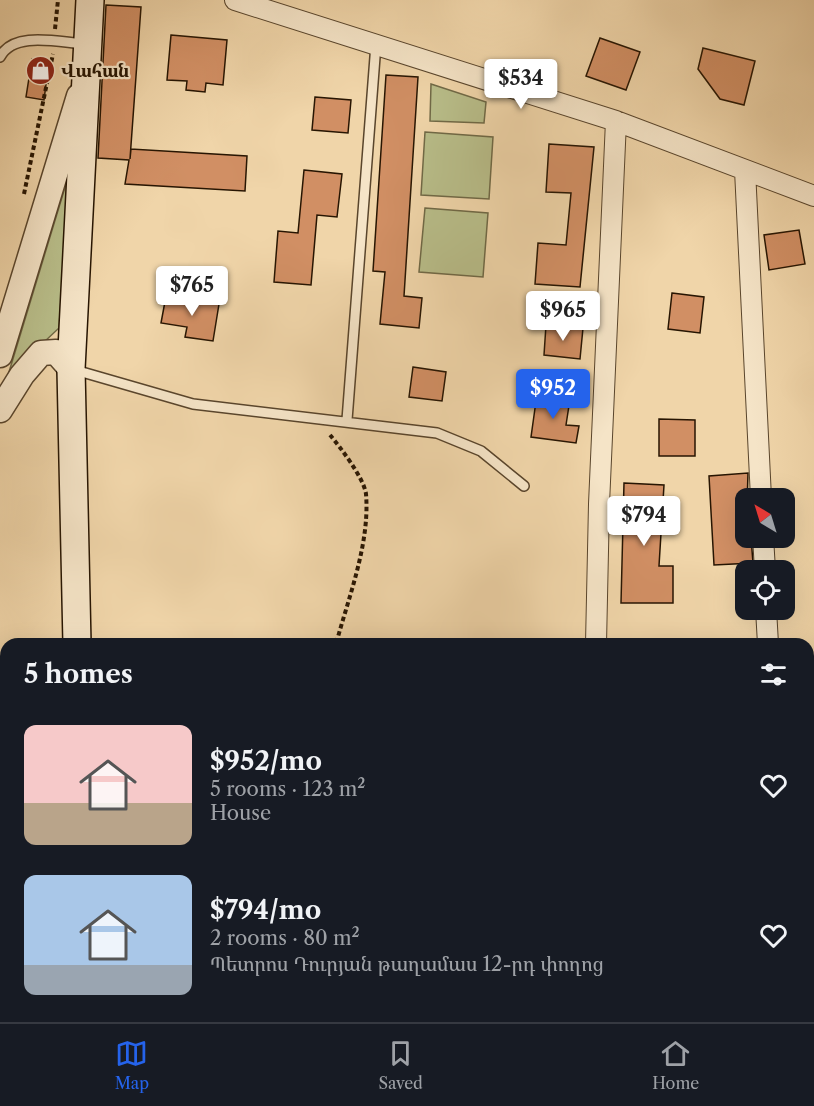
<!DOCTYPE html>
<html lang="en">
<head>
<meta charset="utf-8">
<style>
  :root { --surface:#171b24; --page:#20242c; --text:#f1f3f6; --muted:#9ea1a6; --line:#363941; --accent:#2563eb }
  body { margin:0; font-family:"Libre Caslon Text","Noto Serif Armenian",serif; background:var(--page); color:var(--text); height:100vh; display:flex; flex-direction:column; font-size:22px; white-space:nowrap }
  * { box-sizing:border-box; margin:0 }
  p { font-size:20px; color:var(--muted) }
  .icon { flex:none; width:33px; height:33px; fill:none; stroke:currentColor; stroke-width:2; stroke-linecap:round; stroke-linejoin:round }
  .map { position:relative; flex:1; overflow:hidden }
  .panel { position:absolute; left:0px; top:638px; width:814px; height:386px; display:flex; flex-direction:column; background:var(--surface); border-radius:18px 18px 0 0; box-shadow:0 6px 24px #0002 }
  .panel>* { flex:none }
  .needle { width:39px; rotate:322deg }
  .controls { position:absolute; left:735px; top:488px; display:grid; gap:12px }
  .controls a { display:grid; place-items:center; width:60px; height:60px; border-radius:12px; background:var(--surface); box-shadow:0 6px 24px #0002; font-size:30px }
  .price { position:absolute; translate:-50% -51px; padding:0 14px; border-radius:6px; background:#fff; color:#222; font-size:20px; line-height:39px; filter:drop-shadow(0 2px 3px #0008) }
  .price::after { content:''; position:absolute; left:50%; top:36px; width:18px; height:14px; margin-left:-9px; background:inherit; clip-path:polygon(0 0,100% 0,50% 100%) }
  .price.selected { background:var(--accent); color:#fff }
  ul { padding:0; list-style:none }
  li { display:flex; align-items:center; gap:18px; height:150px; padding:0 24px }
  li span { display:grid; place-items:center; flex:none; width:168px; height:120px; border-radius:12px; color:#555 }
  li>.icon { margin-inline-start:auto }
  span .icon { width:72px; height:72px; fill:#fffc; stroke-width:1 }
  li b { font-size:26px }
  h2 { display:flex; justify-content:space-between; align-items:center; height:72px; padding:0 24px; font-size:26px }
  .tabs { display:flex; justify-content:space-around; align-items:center; height:84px; border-top:2px solid var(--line); background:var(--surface); font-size:16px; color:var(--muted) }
  .tabs a { display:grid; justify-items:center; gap:3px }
  .tabs .selected { color:var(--accent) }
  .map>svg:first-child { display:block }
  .green { fill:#b8bd89; stroke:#706946; stroke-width:1.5 }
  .building { fill:#d18f64; stroke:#271502; stroke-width:1.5 }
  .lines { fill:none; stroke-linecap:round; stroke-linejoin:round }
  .service-casing { stroke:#59452c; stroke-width:12 }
  .minor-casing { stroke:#59452c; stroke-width:22 }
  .tertiary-casing { stroke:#59452c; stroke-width:27 }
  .secondary-casing { stroke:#271502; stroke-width:30 }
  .path { stroke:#271502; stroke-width:4; stroke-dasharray:4.5 3; stroke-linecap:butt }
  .service { stroke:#f5e4c7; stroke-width:9 }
  .minor { stroke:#f5e4c7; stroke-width:20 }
  .tertiary { stroke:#f5e4c7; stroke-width:24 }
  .secondary { stroke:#f5e4c7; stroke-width:27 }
  .labels { text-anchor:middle; stroke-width:4.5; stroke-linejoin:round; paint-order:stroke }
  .poi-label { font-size:18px; font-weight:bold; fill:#271502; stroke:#f5e4c7; text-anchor:start }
</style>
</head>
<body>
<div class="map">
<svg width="814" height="1022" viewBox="0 0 814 1022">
  <rect width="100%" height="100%" fill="#f0d5a9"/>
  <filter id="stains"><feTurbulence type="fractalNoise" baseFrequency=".00333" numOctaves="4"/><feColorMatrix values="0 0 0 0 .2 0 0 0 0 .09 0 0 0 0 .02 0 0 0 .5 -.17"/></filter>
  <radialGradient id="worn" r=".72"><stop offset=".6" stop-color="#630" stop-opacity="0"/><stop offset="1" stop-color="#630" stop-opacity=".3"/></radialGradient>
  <path class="green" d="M 431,84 L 486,102 L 484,123 L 430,121 Z
    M 425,132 L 493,137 L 489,199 L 421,195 Z
    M 70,171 L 59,328 L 26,359 L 2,395 Z
    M 425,208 L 488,213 L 483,277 L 419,272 Z"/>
  <path class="building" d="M 106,5 L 141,7 L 130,159 L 131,149 L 247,156 L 245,191 L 125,184 L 129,160 L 98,158 Z
    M 171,35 L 227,40 L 223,85 L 206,83 L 205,92 L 186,90 L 187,81 L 167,80 Z
    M 600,38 L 640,52 L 626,90 L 586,76 Z
    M 703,48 L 755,61 L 744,105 L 720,99 L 698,69 Z
    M 32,59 L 49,61 L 44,100 L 26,97 Z
    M 386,75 L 418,77 L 404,296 L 422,298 L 419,328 L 380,324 L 385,272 L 373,271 Z
    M 315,97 L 351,100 L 348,133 L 312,130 Z
    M 549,144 L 594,147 L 580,287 L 535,284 L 538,243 L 566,245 L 571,193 L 546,192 Z
    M 304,170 L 342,174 L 337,217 L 317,215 L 311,285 L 274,282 L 278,231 L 298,233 Z
    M 799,230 L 805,264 L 769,270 L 764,235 Z
    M 672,293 L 704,297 L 700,333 L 668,329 Z
    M 166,296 L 219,304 L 213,341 L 185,337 L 187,327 L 161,323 Z
    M 546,325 L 583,328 L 580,359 L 544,355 Z
    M 413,367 L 446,372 L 442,401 L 409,397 Z
    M 537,394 L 570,399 L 566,425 L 579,426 L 576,443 L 531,437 Z
    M 659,419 L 695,420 L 695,456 L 659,456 Z
    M 748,473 L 746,537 L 751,537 L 753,563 L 714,565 L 709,476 Z
    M 624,483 L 664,485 L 659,566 L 673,566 L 673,603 L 621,603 Z"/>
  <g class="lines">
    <defs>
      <path id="service" d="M 0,57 C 14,30 61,43 87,44
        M 75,370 L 193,404 L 437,433 L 481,451 L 524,486
        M 347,420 L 376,44"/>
      <path id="minor" d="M 235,0 L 616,121 L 814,196
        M 745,170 L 761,498
        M 763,537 L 765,570
        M 766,609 L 768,644
        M 596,644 L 599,504 L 616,121
        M 777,1017 L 777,1022"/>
      <path id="tertiary" d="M 0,355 L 79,96
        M 0,410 L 22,375 L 41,353 L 56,352 L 71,369"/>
      <path id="secondary" d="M 77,644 L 71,369 L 90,0
        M 85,1017 L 85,1022"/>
    </defs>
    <use href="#service" class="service-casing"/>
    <use href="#minor" class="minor-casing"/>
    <use href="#tertiary" class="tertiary-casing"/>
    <use href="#secondary" class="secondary-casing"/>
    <path class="path" d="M 55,29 L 58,0
      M 24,194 L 53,54
      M 330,435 C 340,447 364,478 366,494 C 370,543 349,596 336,644
      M 210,1017 L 210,1022"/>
    <use href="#service" class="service"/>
    <use href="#minor" class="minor"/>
    <use href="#tertiary" class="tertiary"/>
    <use href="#secondary" class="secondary"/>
  </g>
  <defs>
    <symbol id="shop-disc" viewBox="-11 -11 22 22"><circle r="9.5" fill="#8f2418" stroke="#f5e4c7"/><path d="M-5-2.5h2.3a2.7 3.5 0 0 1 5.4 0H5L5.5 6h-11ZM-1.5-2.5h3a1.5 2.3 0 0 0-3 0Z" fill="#fff"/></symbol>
  </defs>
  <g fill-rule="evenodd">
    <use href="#shop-disc" x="24" y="54" width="33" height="33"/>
  </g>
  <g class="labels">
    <g class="poi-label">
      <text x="61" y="77">Վահան</text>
    </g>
  </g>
  <rect width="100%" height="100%" filter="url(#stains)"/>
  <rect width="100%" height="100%" fill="url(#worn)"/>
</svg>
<div class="controls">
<a><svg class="needle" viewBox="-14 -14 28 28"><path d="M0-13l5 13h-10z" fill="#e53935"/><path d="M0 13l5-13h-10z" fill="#9ea1a6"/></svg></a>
<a><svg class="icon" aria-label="locate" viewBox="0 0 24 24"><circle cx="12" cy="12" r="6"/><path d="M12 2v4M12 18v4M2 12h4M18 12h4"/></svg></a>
</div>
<b class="price" style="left:521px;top:110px">$534</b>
<b class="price" style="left:192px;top:317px">$765</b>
<b class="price" style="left:563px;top:342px">$965</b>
<b class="price selected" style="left:553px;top:420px">$952</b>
<b class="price" style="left:644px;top:547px">$794</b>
<section class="panel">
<h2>5 homes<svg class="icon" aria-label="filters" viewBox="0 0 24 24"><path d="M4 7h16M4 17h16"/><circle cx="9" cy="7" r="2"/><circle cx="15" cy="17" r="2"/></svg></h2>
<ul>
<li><span style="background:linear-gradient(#f6c9c9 65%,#b9a48a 0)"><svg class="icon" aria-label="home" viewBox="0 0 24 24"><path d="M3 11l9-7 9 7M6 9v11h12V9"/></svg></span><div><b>$952/mo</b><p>5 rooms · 123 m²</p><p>House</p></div><svg class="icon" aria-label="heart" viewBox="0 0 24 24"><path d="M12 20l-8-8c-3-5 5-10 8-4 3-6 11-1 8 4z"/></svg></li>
<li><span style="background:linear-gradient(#a9c7e8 75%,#9aa5b1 0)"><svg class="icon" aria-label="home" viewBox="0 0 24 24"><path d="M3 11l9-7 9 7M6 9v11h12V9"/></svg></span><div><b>$794/mo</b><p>2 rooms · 80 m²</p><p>Պետրոս Դուրյան թաղամաս 12-րդ փողոց</p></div><svg class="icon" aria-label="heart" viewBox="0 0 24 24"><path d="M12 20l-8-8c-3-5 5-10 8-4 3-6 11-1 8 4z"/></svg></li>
</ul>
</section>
</div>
<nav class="tabs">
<a class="selected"><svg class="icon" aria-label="map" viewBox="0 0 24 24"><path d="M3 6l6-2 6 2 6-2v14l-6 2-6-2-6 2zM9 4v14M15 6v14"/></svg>Map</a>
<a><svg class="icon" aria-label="saved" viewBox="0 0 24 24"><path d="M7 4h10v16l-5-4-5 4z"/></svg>Saved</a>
<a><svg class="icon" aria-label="home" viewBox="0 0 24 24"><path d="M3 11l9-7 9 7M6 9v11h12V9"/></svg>Home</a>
</nav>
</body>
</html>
